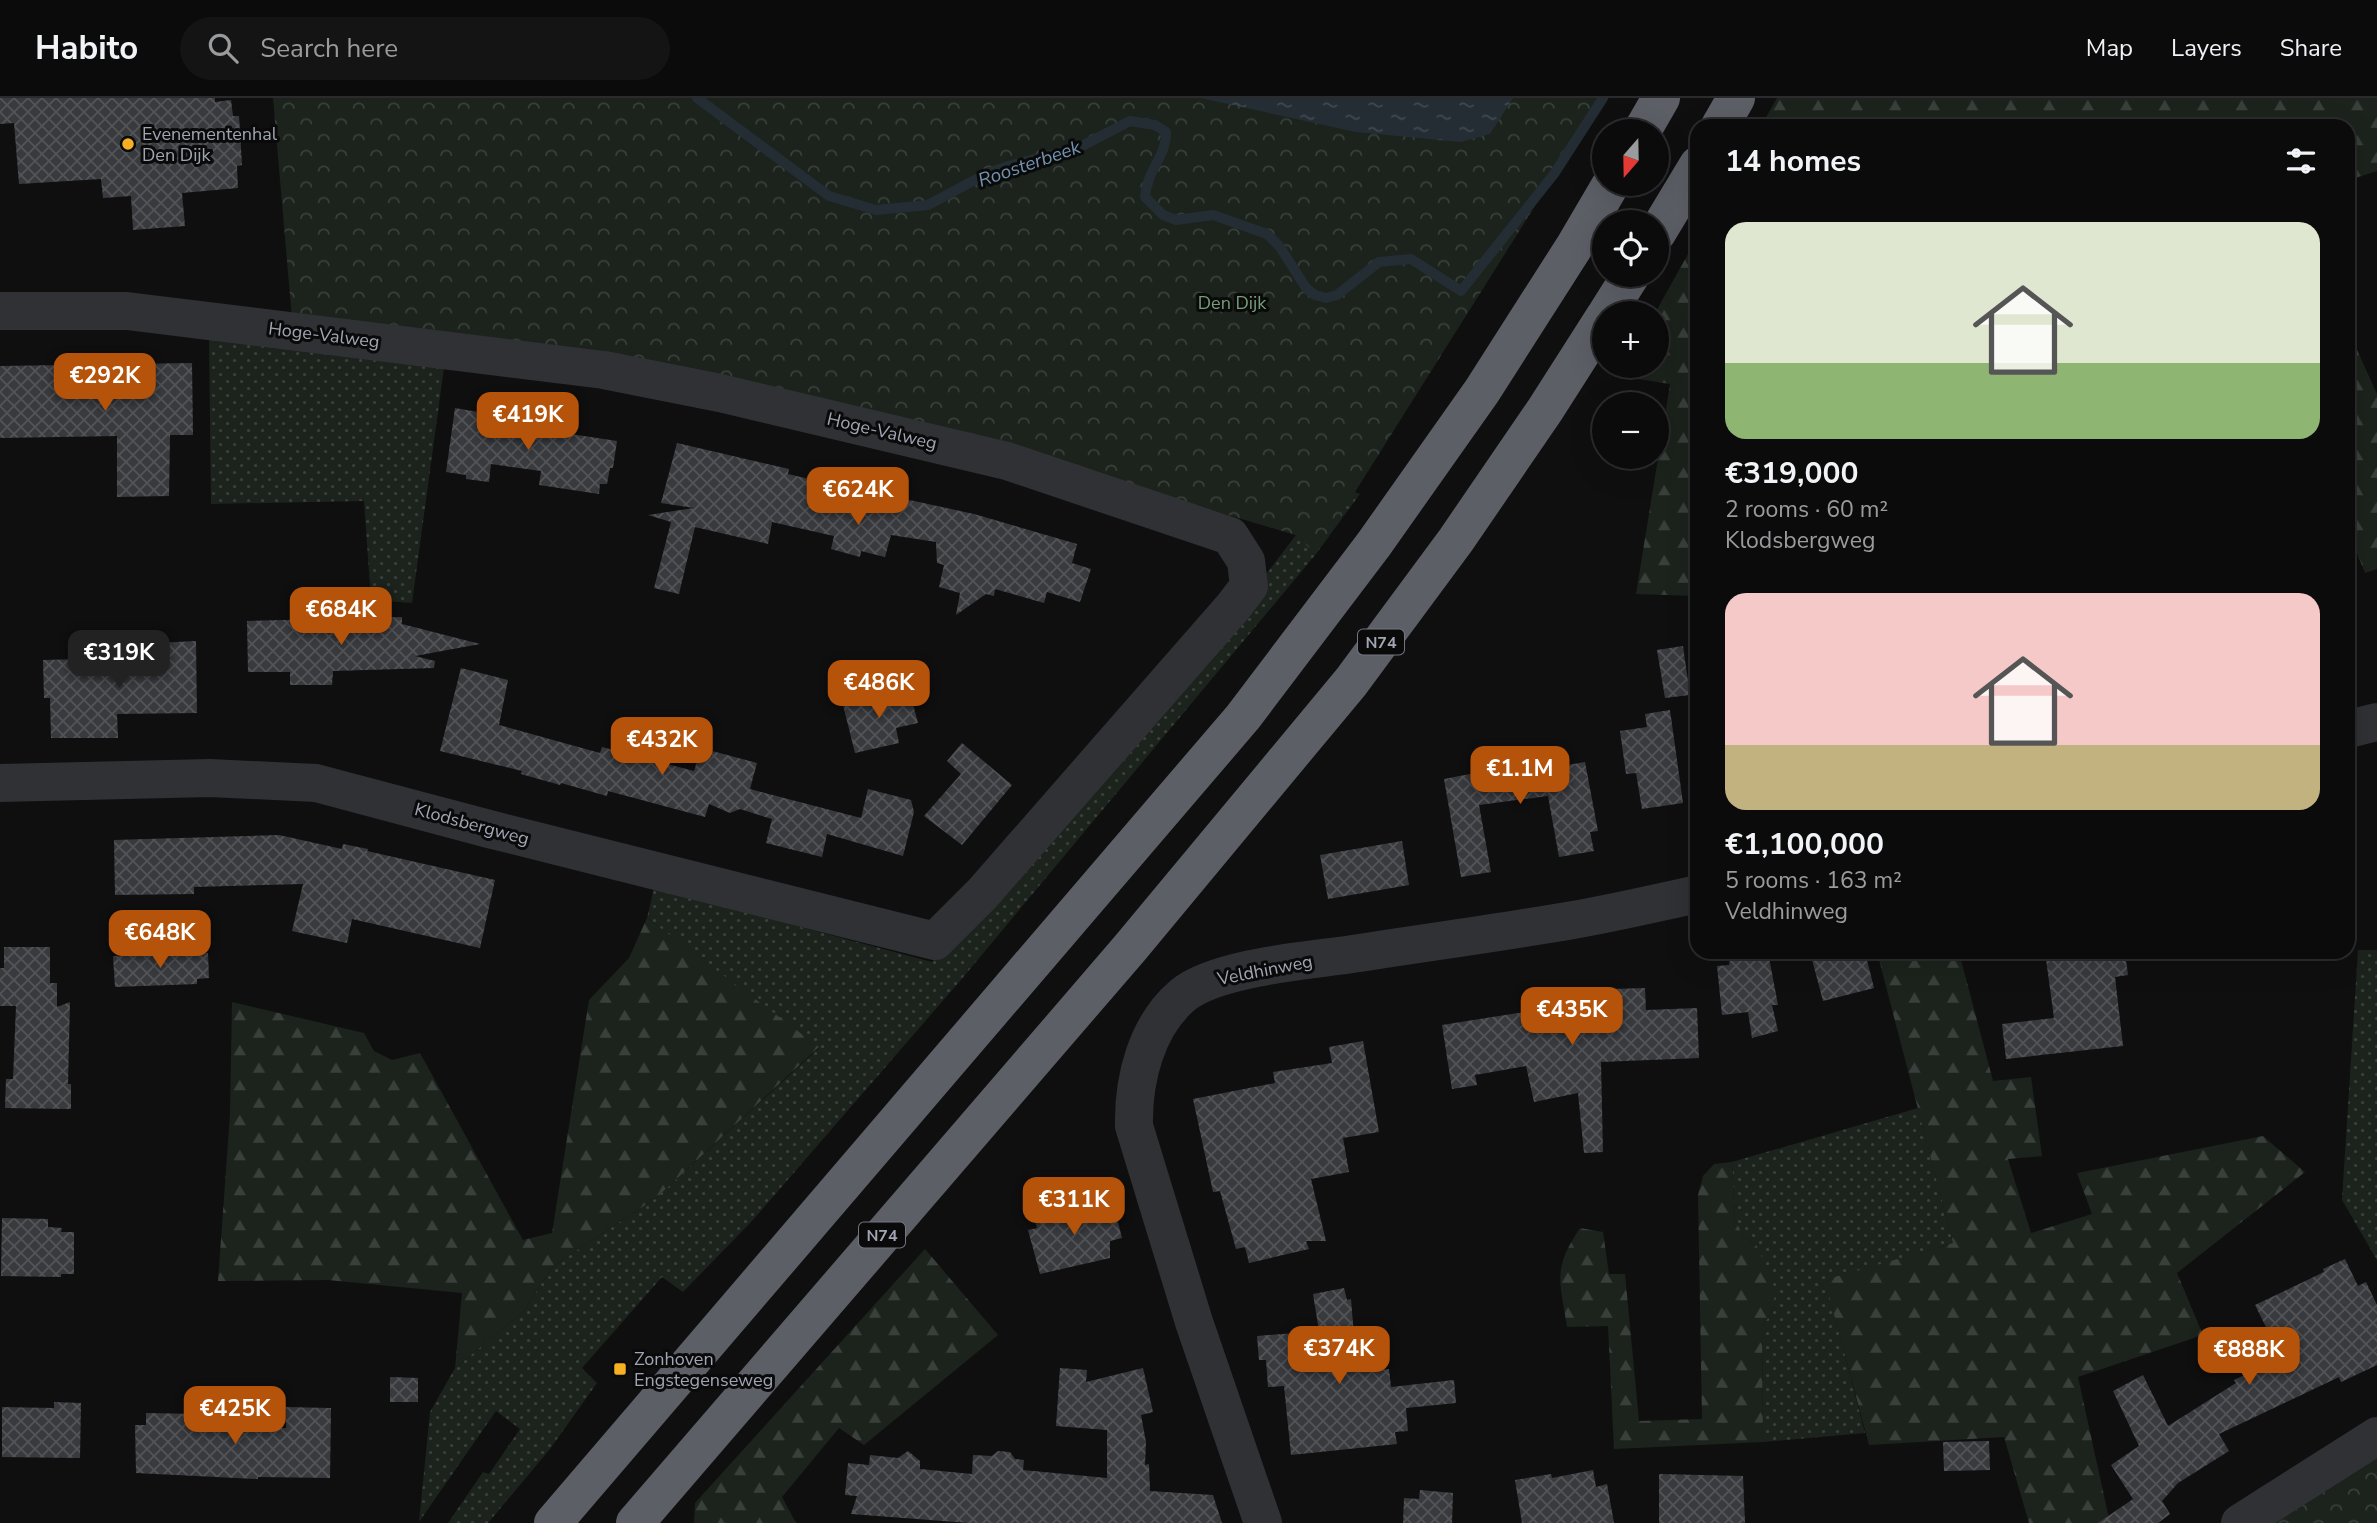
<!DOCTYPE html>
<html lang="en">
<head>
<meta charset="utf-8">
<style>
  :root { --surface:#0b0b0c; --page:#141415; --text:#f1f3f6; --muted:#9a9b9d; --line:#2b2b2d; --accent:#b45309 }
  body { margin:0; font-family:"Nunito Sans",sans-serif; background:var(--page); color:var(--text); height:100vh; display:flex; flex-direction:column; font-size:26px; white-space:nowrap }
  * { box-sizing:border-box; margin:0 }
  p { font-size:23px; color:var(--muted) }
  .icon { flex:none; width:38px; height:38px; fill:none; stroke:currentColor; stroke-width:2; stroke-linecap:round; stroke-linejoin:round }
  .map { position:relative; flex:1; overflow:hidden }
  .details { position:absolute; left:1690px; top:21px; width:665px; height:840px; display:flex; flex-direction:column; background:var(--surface); border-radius:21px; box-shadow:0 7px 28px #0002,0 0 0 2px var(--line) }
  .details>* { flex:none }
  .needle { width:46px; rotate:200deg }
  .fabs { position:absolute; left:1592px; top:21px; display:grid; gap:14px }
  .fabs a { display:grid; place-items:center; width:77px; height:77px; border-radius:50%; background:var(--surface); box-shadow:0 7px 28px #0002,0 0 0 2px var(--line); font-size:35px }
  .price { position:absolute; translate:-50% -60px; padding:0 16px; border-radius:14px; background:var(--accent); color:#fff; font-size:23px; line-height:46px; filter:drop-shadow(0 2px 4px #0008) }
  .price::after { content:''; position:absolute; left:50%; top:42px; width:21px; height:16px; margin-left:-10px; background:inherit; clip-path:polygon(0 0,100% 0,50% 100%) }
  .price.active { background:#222; color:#fff }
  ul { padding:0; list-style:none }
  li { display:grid; align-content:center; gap:14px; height:371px; padding:0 35px }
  li span { display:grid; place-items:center; height:217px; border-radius:21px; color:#555 }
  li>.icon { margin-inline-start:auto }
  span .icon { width:126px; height:126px; fill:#fffc; stroke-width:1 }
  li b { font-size:30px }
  h2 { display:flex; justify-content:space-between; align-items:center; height:84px; padding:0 35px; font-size:30px }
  header { display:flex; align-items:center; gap:42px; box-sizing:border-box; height:98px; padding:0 35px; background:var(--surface); border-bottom:2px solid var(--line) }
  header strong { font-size:33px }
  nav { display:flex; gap:38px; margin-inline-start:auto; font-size:24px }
  .search { width:490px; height:63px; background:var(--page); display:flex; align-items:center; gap:18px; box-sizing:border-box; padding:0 24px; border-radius:38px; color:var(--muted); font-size:26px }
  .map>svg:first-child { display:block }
  .grass { fill:url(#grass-dots) }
  .forest { fill:url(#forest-firs) }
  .park { fill:url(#park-crowns) }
  .water { fill:url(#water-ripples) }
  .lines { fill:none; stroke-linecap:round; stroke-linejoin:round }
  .stream { stroke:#252d34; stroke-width:10 }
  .building { fill:url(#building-cross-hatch) }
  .minor { stroke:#303135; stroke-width:38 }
  .highway { stroke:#5c5f66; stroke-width:38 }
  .poi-dot { fill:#f6b022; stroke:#0a0a0b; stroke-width:2.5 }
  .labels { text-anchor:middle; stroke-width:6; stroke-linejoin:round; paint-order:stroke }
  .shield { fill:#0a0a0b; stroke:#737680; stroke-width:2 }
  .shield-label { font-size:16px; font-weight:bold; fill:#a0a5b2 }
  .poi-label { font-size:18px; fill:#a0a5b2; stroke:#0a0a0b; text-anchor:start }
  .park-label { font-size:18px; fill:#769e78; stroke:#0a0a0b }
  .street-label { font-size:18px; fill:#a0a5b2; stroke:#0a0a0b }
  .water-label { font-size:19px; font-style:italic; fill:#7593af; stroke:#0a0a0b }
</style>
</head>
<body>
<header>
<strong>Habito</strong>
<div class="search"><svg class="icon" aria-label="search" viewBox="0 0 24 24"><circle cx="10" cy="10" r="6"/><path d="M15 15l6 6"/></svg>Search here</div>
<nav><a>Map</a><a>Layers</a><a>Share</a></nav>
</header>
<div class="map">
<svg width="2377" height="1425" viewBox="0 0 2377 1425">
  <defs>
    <pattern id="grass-dots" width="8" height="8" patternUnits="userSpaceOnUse" patternTransform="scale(1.75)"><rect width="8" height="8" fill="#1b231c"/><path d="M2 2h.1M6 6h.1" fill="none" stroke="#39403b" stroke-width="1.8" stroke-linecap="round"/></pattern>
    <pattern id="forest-firs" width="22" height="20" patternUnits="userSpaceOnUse" patternTransform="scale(1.75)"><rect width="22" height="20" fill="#1b231c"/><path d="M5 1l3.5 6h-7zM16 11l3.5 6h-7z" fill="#39403b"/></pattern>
    <pattern id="park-crowns" width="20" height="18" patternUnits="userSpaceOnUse" patternTransform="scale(1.75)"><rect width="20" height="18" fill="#1b231c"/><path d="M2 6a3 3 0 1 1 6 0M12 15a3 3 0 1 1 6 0" fill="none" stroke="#39403b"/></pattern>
    <pattern id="water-ripples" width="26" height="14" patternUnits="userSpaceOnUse" patternTransform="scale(1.75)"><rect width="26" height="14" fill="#252d34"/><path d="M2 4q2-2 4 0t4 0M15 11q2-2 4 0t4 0" fill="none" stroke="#41484f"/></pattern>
    <pattern id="building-cross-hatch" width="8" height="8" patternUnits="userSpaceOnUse" patternTransform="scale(1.75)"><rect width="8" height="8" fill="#393a3e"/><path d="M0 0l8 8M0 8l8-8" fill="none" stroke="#525458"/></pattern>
  </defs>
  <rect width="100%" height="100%" fill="#0f0f10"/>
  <path class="grass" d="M 273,0 L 527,0 L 1200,338 L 1360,396 L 1316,456 L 960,883 L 752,1123 L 683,1194 L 662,1179 L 582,1270 L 597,1285 L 550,1351 L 488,1425 L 448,1425 L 483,1374 L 489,1376 L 520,1331 L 496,1313 L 419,1424 L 430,1314 L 455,1270 L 523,1214 L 553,1168 L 656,1100 L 819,950 L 647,820 L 654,790 L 932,864 L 1247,501 L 1296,437 L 998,344 Z
    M 209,241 L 445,262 L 412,505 L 371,502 L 364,403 L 211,406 Z
    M 2358,852 L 2377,852 L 2377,1162 L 2342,1102 Z
    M 1918,1010 L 1953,1145 L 1826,1183 L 1865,1335 L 1763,1344 L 1762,1229 L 1775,1209 L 1757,1148 L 1743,1137 L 1735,1122 L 1732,1064 Z"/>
  <path class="forest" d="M 1777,0 L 2377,0 L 2377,73 L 2349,82 L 2348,28 L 1761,28 Z
    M 1697,140 L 1697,498 L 1636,496 L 1670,286 L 1618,278 L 1625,268 L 1657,268 L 1657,215 L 1655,215 Z
    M 2348,232 L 2377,296 L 2377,471 L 2365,475 L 2349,435 Z
    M 647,820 L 819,949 L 656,1100 L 553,1168 L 523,1214 L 455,1270 L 462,1195 L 328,1182 L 218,1183 L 230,1016 L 232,904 L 364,935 L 374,953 L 392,962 L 420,955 L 523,1142 L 552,1135 L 589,902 L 629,860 Z
    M 1877,854 L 2002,854 L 1960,858 L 1993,983 L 2031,979 L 2042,1058 L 2008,1061 L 2031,1135 L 2092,1116 L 2077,1075 L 2263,1038 L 2305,1074 L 2177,1175 L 2203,1237 L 2078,1279 L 2110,1425 L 2029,1425 L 2004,1339 L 1869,1347 L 1825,1182 L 1953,1145 Z
    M 1732,1064 L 1735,1122 L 1743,1137 L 1757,1148 L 1774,1188 L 1775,1209 L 1762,1229 L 1763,1344 L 1614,1351 L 1608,1228 L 1567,1229 C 1560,1182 1552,1172 1580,1130 L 1603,1134 L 1609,1176 L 1625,1176 L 1639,1323 L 1702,1321 L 1698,1097 L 1703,1078 L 1714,1066 Z
    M 925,1151 L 998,1237 L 864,1347 L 839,1330 L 782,1399 L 796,1425 L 694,1425 L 695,1405 Z"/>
  <path class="park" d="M 273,0 L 1603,0 L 1316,456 L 1296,437 L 1005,351 L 292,221 Z
    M 2377,1351 L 2377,1425 L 2259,1425 Z"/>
  <path class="water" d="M 1201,0 L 1513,0 L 1490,36 L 1461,44 L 1356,34 Z"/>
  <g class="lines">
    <path class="stream" d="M 697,0 L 829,98 L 876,112 L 928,107 L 986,76 L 1008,68 L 1080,49 L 1130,23 L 1155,27 L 1166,34 C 1167,58 1147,71 1145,99 L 1163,117 L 1176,122 L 1213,117 L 1267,136 L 1280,149 L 1306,190 L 1315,197 L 1326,200 L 1337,197 L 1379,164 L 1411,161 L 1461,193 L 1554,76 L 1603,0"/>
  </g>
  <path class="building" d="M 0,0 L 215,0 L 215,4 L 231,2 L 233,18 L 239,18 L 242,67 L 237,68 L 238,90 L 182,95 L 185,128 L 133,132 L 131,98 L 103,100 L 101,81 L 19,86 L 14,25 L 0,26 Z
    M 192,265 L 193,337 L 170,337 L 169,398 L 117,399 L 117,338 L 0,340 L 0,268 Z
    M 455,310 L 507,319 L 507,321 L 519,323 L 518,328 L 617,343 L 613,370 L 610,370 L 607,386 L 600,386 L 599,396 L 539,387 L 541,373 L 491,366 L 489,384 L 466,381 L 466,377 L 446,374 Z
    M 677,345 L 789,371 L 788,376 L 861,393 L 863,386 L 877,390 L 883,387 L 895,390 L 899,396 L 906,398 L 905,401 L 974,416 L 1077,446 L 1072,465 L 1091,471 L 1080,504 L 1047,494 L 1044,505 L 995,491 L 994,498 L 986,496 L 956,517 L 960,495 L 939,489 L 944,467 L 937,465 L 936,444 L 891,437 L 885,459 L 861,453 L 860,459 L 831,451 L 834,438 L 772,424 L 768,446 L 695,429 L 679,496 L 654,490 L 671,424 L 648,417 L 694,410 L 661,405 Z
    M 402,519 L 402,526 L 480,546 L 415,558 L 435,563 L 434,570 L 333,573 L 332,587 L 290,587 L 290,574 L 248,574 L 247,523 Z
    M 196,543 L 197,615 L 117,616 L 118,640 L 51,640 L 50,600 L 44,600 L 43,562 L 157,559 L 157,545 Z
    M 1683,548 L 1690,597 L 1665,600 L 1657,552 Z
    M 461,570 L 508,582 L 499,627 L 600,655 L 602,649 L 694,673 L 701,650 L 757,665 L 750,691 L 861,720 L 868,691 L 911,702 L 914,714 L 903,758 L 827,736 L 822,759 L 766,745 L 772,721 L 740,711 L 730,715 L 709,706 L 705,719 L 608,693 L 607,698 L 561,685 L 560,687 L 521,676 L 522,673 L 440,653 Z
    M 909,591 L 918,625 L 896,630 L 899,645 L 855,655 L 843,607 Z
    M 1670,612 L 1683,705 L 1642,711 L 1636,675 L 1626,676 L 1620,633 L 1647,629 L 1645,616 Z
    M 962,645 L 1012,687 L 962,747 L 924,718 L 961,676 L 947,663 Z
    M 1525,657 L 1527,674 L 1585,664 L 1598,733 L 1590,734 L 1594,753 L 1559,759 L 1548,698 L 1479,707 L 1491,774 L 1461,779 L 1444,681 L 1491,672 L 1490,661 Z
    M 279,737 L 342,751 L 343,746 L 368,751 L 367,753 L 495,782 L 480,850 L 352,821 L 347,845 L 292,833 L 303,786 L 194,789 L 194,796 L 115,797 L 114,742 Z
    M 1402,743 L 1409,787 L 1328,801 L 1320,757 Z
    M 4,849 L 50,849 L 50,885 L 57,885 L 57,909 L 70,904 L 68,986 L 71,986 L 71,1011 L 5,1010 L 6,981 L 13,981 L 16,908 L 0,908 L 0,870 L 4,870 Z
    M 1756,854 L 1768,854 L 1778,907 L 1772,907 L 1778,933 L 1752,940 L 1748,914 L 1722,917 L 1717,868 L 1729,867 L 1730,859 Z
    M 1810,854 L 1865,854 L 1874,890 L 1823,903 Z
    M 2045,854 L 2125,854 L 2128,877 L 2115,879 L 2123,948 L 2006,961 L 2002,926 L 2054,920 Z
    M 208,855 L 209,880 L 197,881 L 197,886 L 115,889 L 113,858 Z
    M 1645,890 L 1646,912 L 1697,910 L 1699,960 L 1601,964 L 1603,1054 L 1584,1055 L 1578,995 L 1534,1004 L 1526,968 L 1475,977 L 1477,987 L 1452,991 L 1442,927 L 1530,913 L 1529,908 L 1611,891 Z
    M 1363,943 L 1379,1034 L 1343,1040 L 1349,1074 L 1311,1081 L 1326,1143 L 1306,1143 L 1309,1151 L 1249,1165 L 1245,1149 L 1236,1151 L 1220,1093 L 1213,1094 L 1193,1001 L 1275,985 L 1273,974 L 1332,965 L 1329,949 Z
    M 1113,1105 L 1122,1140 L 1110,1143 L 1110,1160 L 1040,1176 L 1028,1132 L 1037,1130 L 1034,1119 L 1086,1106 L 1087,1111 Z
    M 2,1120 L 48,1121 L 48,1129 L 62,1130 L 61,1134 L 74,1134 L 74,1176 L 61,1176 L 61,1179 L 1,1178 Z
    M 2345,1161 L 2358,1188 L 2366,1184 L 2377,1207 L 2377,1267 L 2341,1284 L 2339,1279 L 2219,1336 L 2229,1353 L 2178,1385 L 2162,1403 L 2170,1416 L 2158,1425 L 2098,1425 L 2133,1401 L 2111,1367 L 2139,1348 L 2113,1293 L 2143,1277 L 2168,1328 L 2236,1285 L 2234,1282 L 2281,1259 L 2255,1207 L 2324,1174 L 2323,1171 Z
    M 1344,1190 L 1347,1202 L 1351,1201 L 1357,1274 L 1389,1271 L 1391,1289 L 1454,1282 L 1456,1305 L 1406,1310 L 1408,1333 L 1395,1334 L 1397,1346 L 1291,1357 L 1284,1288 L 1268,1289 L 1266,1262 L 1259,1262 L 1257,1238 L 1319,1233 L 1313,1196 Z
    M 1060,1270 L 1087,1272 L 1086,1284 L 1143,1270 L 1153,1314 L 1141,1317 L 1146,1344 L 1145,1367 L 1149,1366 L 1150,1393 L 1213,1397 L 1222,1425 L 969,1425 L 851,1416 L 857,1398 L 845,1397 L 848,1365 L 869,1367 L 870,1357 L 898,1360 L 908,1353 L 920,1363 L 920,1371 L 972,1376 L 973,1357 L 992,1358 L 998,1353 L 1010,1354 L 1015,1361 L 1024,1362 L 1023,1372 L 1107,1380 L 1107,1332 L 1056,1328 Z
    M 390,1279 L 418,1280 L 418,1304 L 390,1304 Z
    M 54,1304 L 81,1305 L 80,1360 L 2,1359 L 2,1309 L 54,1310 Z
    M 286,1309 L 331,1310 L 330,1380 L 258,1379 L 258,1381 L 136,1375 L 135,1327 L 146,1327 L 146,1315 L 200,1316 L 200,1320 L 239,1321 L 239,1329 L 286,1330 Z
    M 1989,1343 L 1990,1372 L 1944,1373 L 1943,1344 Z
    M 1593,1372 L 1596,1389 L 1607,1386 L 1614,1425 L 1522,1425 L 1515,1382 L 1551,1376 L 1552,1380 Z
    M 1659,1376 L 1743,1378 L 1745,1425 L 1659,1425 Z
    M 1420,1392 L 1453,1395 L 1452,1425 L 1403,1425 L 1404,1400 L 1419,1401 Z"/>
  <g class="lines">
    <path class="minor" d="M 0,213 L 127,213 L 604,272 L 720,295 L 1007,363 L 1230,438 L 1246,463 L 1249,488 L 1233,509 L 983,795 L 935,843 L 489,731 L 316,685 L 210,680 L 0,685
      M 2348,631 L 2377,624
      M 1263,1425 L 1194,1224 L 1134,1028 C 1133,982 1146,928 1183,897 C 1216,870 1303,863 1346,857 C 1422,845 1497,835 1573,822 C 1614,815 1656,805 1698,796
      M 2240,1425 L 2377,1338"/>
    <path class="highway" d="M 1720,28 L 1736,0
      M 1642,33 L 1661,0
      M 1657,135 L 1698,67
      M 1607,215 L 1631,177
      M 553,1425 L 1243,619 L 1374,446 L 1482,293 L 1574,149 L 1611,86
      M 635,1425 L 1130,850 L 1351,584 L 1456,442 L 1545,312 L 1605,218"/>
  </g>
  <g class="poi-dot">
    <circle cx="128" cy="46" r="7"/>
    <rect x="613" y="1264" width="14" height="14" rx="3.5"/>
  </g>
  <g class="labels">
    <g class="shield">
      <rect x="1358" y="531.5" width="46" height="25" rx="5"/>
      <rect x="859" y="1124.5" width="46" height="25" rx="5"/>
    </g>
    <g class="shield-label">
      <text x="1381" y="550">N74</text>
      <text x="882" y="1143">N74</text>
    </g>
    <g class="poi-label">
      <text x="142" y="42">Evenementenhal<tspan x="142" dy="21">Den Dijk</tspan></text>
      <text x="634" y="1267">Zonhoven<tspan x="634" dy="21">Engstegenseweg</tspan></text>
    </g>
    <g class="park-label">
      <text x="1232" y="211">Den Dijk</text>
    </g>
    <g class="street-label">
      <text transform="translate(324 237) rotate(7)" y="6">Hoge-Valweg</text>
      <text transform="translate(882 333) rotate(13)" y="6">Hoge-Valweg</text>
      <text transform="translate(472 726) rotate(15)" y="6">Klodsbergweg</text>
      <text transform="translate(1265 872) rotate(-11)" y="6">Veldhinweg</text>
    </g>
    <g class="water-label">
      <text transform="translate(1029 65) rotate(-19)" y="7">Roosterbeek</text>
    </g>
  </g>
</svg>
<div class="fabs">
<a><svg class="needle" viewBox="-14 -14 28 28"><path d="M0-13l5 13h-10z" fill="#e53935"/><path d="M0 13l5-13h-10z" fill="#9a9b9d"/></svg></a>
<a><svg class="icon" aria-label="locate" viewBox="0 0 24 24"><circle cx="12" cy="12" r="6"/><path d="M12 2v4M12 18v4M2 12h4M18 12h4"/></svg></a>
<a>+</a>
<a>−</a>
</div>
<b class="price" style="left:105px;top:315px">€292K</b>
<b class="price" style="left:528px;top:354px">€419K</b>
<b class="price" style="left:858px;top:429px">€624K</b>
<b class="price" style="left:341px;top:549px">€684K</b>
<b class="price active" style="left:119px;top:592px">€319K</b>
<b class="price" style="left:879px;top:622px">€486K</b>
<b class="price" style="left:662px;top:679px">€432K</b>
<b class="price" style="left:1520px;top:708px">€1.1M</b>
<b class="price" style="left:160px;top:872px">€648K</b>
<b class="price" style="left:1572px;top:949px">€435K</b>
<b class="price" style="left:1074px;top:1139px">€311K</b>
<b class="price" style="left:1339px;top:1288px">€374K</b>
<b class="price" style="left:2249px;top:1289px">€888K</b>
<b class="price" style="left:235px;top:1348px">€425K</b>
<section class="details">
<h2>14 homes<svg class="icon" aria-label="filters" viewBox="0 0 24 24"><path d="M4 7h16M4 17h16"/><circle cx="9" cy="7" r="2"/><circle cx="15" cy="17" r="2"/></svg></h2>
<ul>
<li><span style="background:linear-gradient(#dfe7d0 65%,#8fb573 0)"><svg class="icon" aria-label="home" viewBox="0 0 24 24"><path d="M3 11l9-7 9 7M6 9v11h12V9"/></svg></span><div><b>€319,000</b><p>2 rooms · 60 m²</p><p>Klodsbergweg</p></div></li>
<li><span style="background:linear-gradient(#f6c9c9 70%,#c2b280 0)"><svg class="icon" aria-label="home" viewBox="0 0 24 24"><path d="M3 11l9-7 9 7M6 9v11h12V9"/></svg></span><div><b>€1,100,000</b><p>5 rooms · 163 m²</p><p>Veldhinweg</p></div></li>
</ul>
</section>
</div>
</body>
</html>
